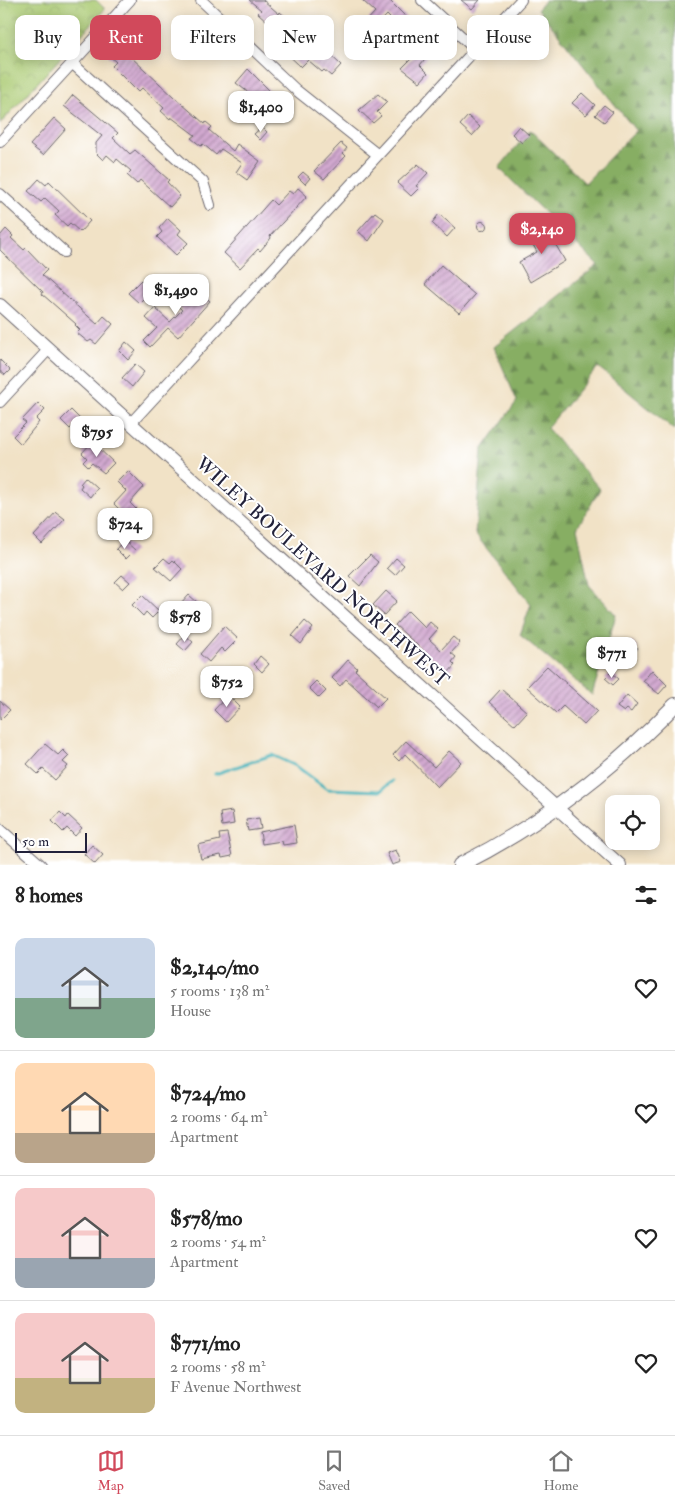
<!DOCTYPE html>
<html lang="en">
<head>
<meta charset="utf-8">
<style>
  :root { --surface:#fff; --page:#f6f6f6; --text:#222; --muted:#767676; --line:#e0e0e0; --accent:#d1495b }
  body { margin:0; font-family:"IM FELL Double Pica",serif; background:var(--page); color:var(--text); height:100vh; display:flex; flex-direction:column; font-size:19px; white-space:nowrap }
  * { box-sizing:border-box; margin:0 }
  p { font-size:16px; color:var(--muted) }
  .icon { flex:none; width:28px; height:28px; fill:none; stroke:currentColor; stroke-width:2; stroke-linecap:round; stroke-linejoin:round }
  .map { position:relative; height:865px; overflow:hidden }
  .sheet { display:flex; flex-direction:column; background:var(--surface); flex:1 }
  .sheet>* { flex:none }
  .top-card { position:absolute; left:15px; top:15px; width:645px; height:45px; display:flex; gap:10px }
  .fabs { position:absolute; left:605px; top:795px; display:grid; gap:10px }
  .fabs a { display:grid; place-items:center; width:55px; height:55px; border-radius:10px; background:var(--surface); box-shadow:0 2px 12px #0003; font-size:25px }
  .scale { position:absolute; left:15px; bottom:12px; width:72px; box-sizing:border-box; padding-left:5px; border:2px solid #22223b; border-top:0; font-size:14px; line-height:18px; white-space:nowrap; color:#22223b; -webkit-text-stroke:4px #fff; paint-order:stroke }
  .price { position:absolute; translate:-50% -42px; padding:0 11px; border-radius:10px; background:#fff; color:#222; font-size:16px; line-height:32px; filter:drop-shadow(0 1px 2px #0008) }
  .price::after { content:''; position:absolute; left:50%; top:30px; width:15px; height:11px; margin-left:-8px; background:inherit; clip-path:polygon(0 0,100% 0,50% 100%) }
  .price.selected { background:var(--accent); color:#fff }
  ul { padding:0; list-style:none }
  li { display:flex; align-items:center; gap:15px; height:125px; padding:0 15px }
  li+li { border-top:1px solid var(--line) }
  li span { display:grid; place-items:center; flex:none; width:140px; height:100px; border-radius:10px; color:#555 }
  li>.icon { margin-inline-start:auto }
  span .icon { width:60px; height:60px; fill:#fffc; stroke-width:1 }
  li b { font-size:21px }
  h2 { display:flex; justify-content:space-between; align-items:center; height:60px; padding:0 15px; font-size:21px }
  .pill { padding:0 18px; border-radius:10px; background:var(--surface); box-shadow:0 2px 12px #0003; font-size:18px; line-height:45px }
  .pill.selected { background:var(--accent); color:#fff }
  .menu { display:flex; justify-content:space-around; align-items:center; height:70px; border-top:1px solid var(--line); background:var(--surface); font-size:14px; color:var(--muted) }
  .menu a { display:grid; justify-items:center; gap:2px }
  .menu .selected { color:var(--accent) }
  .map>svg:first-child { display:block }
  .forest { fill:url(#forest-firs); stroke:#546850 }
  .park { fill:url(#park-crowns); stroke:#667656 }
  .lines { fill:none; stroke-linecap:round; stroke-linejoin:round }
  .stream { stroke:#43b3bb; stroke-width:3 }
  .building { fill:url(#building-hatch) }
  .minor-casing { stroke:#6a656c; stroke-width:12 }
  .tertiary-casing { stroke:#6a656c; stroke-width:14 }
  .secondary-casing { stroke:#6a656c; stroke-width:16 }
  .minor { stroke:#fff; stroke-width:10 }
  .tertiary { stroke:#fff; stroke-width:12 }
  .secondary { stroke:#fff; stroke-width:14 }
  .labels { text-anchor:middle; stroke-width:4; stroke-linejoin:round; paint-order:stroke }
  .street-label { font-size:19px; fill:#22223b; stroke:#fff }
</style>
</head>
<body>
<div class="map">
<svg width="675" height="865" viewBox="0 0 675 865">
  <defs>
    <pattern id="forest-firs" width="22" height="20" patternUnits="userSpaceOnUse" patternTransform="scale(1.25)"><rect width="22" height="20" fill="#87ae64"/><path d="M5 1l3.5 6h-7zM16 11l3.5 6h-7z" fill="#6e8d54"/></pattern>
    <pattern id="park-crowns" width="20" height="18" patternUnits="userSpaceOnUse" patternTransform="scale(1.25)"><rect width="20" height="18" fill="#aaca72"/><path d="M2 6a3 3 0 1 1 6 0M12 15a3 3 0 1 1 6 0" fill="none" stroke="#92ad64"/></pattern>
    <pattern id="building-hatch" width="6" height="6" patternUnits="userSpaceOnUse" patternTransform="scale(1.25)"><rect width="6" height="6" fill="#d2a9d0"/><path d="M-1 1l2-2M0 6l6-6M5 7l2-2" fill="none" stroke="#aa89aa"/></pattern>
  </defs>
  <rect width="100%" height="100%" fill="#fff"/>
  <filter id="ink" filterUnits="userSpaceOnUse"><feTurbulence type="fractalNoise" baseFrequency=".02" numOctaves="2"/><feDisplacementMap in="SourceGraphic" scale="10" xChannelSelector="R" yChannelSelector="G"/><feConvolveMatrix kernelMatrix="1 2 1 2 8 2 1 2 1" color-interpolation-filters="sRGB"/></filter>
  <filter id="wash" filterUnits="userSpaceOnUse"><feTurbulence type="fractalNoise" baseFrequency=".0096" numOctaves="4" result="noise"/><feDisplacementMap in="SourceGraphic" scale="20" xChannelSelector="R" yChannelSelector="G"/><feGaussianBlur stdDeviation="1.12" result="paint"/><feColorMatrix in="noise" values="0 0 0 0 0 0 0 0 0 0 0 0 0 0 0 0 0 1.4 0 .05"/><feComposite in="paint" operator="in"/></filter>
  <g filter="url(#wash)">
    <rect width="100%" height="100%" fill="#f1e2c6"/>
    <path class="forest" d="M 545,0 L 675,0 L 675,430 L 598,367 L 547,428 L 600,489 L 577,528 L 589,585 L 616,615 L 592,695 L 520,635 L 531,604 L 475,534 L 482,450 L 517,401 L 494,347 L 598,265 L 499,168 L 530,130 L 585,183 L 636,131 L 538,9 Z"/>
    <path class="park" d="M 0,0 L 96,0 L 105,9 L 0,124 Z"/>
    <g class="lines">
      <path class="stream" d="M 215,774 L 272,755 L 296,766 L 327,789 L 380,791 L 392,781"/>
    </g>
    <g id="blocks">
      <path class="building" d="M 249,0 L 263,0 L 279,14 L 280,12 L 288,19 L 277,30 L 258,13 L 261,10 Z
        M 362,0 L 389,0 L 406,17 L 398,26 L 387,15 L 371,32 L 363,25 L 375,12 Z
        M 461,0 L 480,0 L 472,9 Z
        M 287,38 L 298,48 L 301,44 L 316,58 L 324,49 L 341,65 L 331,76 L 324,70 L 322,72 L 308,60 L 301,67 L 279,46 Z
        M 116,43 L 174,97 L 205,124 L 206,122 L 212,127 L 209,130 L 233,151 L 237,144 L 260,161 L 247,180 L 236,172 L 242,163 L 221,149 L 216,155 L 203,144 L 201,146 L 191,138 L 195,135 L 171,117 L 170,119 L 161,111 L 164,108 L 142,88 L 138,92 L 112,66 L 116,62 L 107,54 Z
        M 423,47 L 430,53 L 420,65 L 428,73 L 420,82 L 402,68 Z
        M 248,69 L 271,92 L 262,103 L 236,83 Z
        M 582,93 L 595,105 L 586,115 L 572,103 Z
        M 378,94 L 387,102 L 377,112 L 381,116 L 373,123 L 359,110 Z
        M 73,95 L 118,133 L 113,138 L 130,154 L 135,150 L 169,180 L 167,182 L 180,196 L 170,207 L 140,180 L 137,184 L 127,175 L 131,171 L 117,159 L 115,162 L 107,155 L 103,160 L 96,153 L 96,143 L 102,136 L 64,106 Z
        M 604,105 L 613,112 L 604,122 L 595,115 Z
        M 468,116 L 480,127 L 472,136 L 460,125 Z
        M 54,118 L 66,129 L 43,155 L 30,145 Z
        M 519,126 L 529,135 L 522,143 L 512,134 Z
        M 262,127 L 267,132 L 260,140 L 254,134 Z
        M 341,143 L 347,148 L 343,153 L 346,156 L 324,179 L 314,171 Z
        M 418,164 L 428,173 L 416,186 L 419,188 L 411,196 L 397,183 Z
        M 303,172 L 310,178 L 305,184 L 298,177 Z
        M 39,179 L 46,185 L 49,181 L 90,221 L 80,232 L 70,223 L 67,226 L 55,215 L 59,211 L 45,198 L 41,202 L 28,191 Z
        M 298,188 L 307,196 L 270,236 L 271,238 L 260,251 L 258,249 L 240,268 L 224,253 L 271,200 L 276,205 L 289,191 L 293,194 Z
        M 375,212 L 384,219 L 369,241 L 358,231 Z
        M 439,214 L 455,228 L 447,237 L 432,223 Z
        M 168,218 L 181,230 L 178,234 L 188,243 L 176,255 L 157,237 L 162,232 L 159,228 Z
        M477.5 226a4.5 4.5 0 1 1 9 0a4.5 4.5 0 1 1-9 0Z
        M 545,226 L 565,261 L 530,282 L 519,262 L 537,252 L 528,236 Z
        M 6,229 L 13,236 L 11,238 L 24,250 L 26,248 L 47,270 L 42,275 L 97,324 L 104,316 L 113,324 L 96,344 L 91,340 L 88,342 L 77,333 L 80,330 L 75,325 L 76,324 L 42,294 L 43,292 L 0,250 L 0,236 Z
        M 441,265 L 475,295 L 459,313 L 425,284 Z
        M 141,280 L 152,290 L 139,303 L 128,293 Z
        M 172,288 L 190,303 L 200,292 L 210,301 L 178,337 L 168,328 L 150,347 L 144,341 L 157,328 L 146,318 L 155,308 L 170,322 L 182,310 L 166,295 Z
        M 126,342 L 136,351 L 128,360 L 119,351 Z
        M 0,360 L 10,370 L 5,375 L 0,371 Z
        M 135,364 L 144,372 L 132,387 L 122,378 Z
        M 38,403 L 45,410 L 36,419 L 39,422 L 21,444 L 13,436 L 26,423 L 22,420 Z
        M 71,410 L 80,419 L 70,429 L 61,420 Z
        M 92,442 L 114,463 L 104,473 L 92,463 L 88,467 L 83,462 L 87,458 L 82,453 Z
        M 128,471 L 144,487 L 130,503 L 136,509 L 118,528 L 110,520 L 119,509 L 114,504 L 126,491 L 117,482 Z
        M 85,477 L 97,488 L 90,497 L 80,488 L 82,485 L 80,483 Z
        M 56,512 L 65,519 L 42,544 L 34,536 Z
        M 124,540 L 135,550 L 126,559 L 116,549 Z
        M 370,555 L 378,562 L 360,586 L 349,576 Z
        M 164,558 L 170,563 L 173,560 L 182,569 L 171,581 L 155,567 Z
        M 396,558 L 404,565 L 395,575 L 387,568 Z
        M 122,575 L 130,582 L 123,589 L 115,582 Z
        M 386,591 L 397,601 L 384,615 L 373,605 Z
        M 142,595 L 159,611 L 152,618 L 146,612 L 143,616 L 132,605 Z
        M 189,595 L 206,610 L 197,620 L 180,605 Z
        M 408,611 L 425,628 L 430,622 L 438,629 L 429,639 L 441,650 L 453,637 L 460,643 L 451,653 L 456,657 L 452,662 L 455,665 L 448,673 L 395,625 Z
        M 305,621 L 313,628 L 301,644 L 292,636 Z
        M 224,626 L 238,639 L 225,652 L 221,648 L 209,662 L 200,654 Z
        M 185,635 L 193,642 L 185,651 L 177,644 Z
        M 631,641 L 638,648 L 632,655 L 624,648 Z
        M 260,656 L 269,664 L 262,672 L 254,664 Z
        M 348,660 L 357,668 L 355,670 L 386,698 L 377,707 L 346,679 L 340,686 L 332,678 Z
        M 547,666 L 597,711 L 584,725 L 563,706 L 556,713 L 527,687 Z
        M 652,670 L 667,685 L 659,694 L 643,681 Z
        M 611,672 L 619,679 L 613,685 L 605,678 Z
        M 316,681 L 326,691 L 319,698 L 309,688 Z
        M 501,689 L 527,712 L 515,725 L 489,702 Z
        M 228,695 L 240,707 L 226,722 L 214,710 Z
        M 627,695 L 637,704 L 631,712 L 627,709 L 624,712 L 617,707 Z
        M 0,701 L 10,710 L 0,720 Z
        M 406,741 L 434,767 L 449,751 L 461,762 L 437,787 L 405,754 L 399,761 L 393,755 Z
        M 45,744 L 58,755 L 63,750 L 69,756 L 63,762 L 68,766 L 55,780 L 43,769 L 38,774 L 27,764 Z
        M 232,811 L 234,824 L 222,826 L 220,813 Z
        M 60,812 L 66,818 L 68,815 L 82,828 L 75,836 L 67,828 L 63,832 L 52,821 Z
        M 259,818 L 261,829 L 248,831 L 246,820 Z
        M 294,825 L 297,843 L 283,845 L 282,841 L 262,844 L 260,832 Z
        M 227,833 L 232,856 L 222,858 L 221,855 L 201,859 L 198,845 L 220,840 L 219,834 Z
        M 92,845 L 103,855 L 95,864 L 84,854 Z
        M 396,850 L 401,862 L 392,865 L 387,853 Z"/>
    </g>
  </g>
  <g filter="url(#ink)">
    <use href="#blocks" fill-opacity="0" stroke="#6a656c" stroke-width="1"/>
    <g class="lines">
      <defs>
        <path id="minor" d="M 201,0 L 296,90 L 378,155
          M 422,0 L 476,50
          M 72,63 L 203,182 L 210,205
          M 0,142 L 130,0
          M 0,194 L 64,252
          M 0,402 L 49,349
          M 131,423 L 521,0
          M 0,829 L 41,865"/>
        <path id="tertiary" d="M 0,305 L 620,865"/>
        <path id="secondary" d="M 460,865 C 540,825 613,769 675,705"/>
      </defs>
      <use href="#minor" class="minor-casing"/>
      <use href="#tertiary" class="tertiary-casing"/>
      <use href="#secondary" class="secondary-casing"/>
      <use href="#minor" class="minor"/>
      <use href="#tertiary" class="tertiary"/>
      <use href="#secondary" class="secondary"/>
    </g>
  </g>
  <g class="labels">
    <g class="street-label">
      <text transform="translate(323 571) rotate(42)" y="7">WILEY BOULEVARD NORTHWEST</text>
    </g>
  </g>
</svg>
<div class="fabs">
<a><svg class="icon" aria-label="locate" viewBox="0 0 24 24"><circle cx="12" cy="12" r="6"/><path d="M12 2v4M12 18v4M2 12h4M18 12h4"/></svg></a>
</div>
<div class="scale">50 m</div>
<b class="price" style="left:261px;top:133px">$1,400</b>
<b class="price selected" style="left:542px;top:255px">$2,140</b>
<b class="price" style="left:176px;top:316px">$1,490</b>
<b class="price" style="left:97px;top:458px">$795</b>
<b class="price" style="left:125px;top:550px">$724</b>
<b class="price" style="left:185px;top:643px">$578</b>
<b class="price" style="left:612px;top:679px">$771</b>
<b class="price" style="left:227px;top:708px">$752</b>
<div class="top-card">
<a class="pill">Buy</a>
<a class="pill selected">Rent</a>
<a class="pill">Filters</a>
<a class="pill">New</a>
<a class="pill">Apartment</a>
<a class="pill">House</a>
</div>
</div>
<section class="sheet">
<h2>8 homes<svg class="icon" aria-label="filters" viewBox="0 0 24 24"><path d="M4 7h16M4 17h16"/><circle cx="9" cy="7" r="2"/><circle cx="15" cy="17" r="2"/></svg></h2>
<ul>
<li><span style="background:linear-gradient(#c9d6e8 60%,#7fa58c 0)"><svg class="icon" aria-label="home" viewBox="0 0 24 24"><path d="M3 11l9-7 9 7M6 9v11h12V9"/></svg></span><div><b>$2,140/mo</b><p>5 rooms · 138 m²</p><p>House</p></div><svg class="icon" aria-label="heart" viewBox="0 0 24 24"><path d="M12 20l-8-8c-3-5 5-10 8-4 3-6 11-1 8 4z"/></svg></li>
<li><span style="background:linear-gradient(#ffd9b3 70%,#b9a48a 0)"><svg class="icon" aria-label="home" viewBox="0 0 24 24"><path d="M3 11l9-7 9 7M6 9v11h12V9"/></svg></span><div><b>$724/mo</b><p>2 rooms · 64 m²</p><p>Apartment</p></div><svg class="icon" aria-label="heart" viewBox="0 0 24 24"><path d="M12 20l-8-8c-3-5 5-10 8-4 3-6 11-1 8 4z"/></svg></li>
<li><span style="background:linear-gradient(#f6c9c9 70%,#9aa5b1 0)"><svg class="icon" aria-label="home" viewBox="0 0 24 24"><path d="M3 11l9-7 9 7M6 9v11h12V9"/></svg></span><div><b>$578/mo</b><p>2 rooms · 54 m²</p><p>Apartment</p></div><svg class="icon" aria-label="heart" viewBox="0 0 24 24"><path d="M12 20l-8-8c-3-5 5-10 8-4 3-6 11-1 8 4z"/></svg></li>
<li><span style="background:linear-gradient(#f6c9c9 65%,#c2b280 0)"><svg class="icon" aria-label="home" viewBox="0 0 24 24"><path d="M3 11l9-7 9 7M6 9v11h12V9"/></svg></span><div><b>$771/mo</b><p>2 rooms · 58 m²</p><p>F Avenue Northwest</p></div><svg class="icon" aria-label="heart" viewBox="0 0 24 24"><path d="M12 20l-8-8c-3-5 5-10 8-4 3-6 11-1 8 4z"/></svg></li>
</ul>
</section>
<nav class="menu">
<a class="selected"><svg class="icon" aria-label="map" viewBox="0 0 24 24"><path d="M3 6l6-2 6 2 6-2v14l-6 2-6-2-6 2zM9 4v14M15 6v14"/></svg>Map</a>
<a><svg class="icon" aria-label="saved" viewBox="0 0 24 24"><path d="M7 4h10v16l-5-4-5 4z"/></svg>Saved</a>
<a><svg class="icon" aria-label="home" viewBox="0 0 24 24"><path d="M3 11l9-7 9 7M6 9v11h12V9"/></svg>Home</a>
</nav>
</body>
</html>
